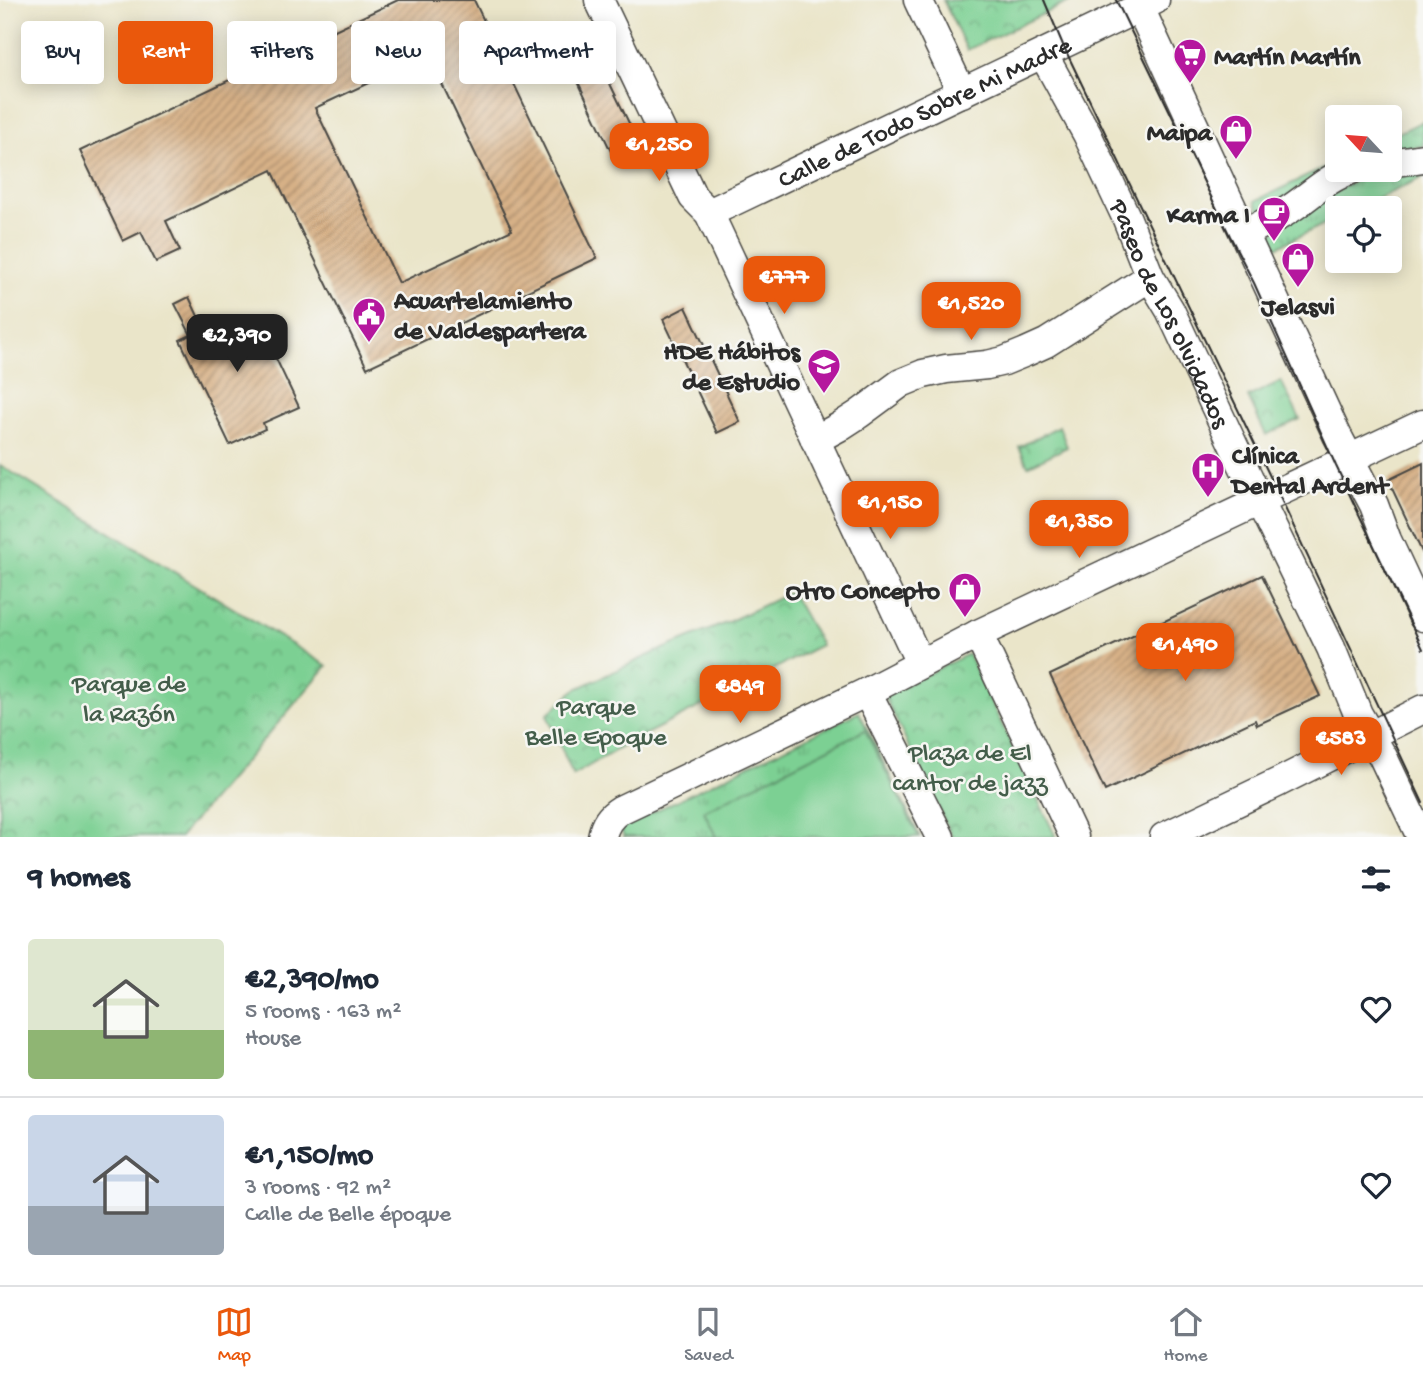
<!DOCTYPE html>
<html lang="en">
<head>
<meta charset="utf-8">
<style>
  :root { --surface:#fff; --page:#f6f6f7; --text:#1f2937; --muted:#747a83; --line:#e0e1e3; --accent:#ea580c }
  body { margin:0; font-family:"Gochi Hand",sans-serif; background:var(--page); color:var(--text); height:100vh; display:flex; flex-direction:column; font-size:26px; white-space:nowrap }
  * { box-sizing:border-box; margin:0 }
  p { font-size:23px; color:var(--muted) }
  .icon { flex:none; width:38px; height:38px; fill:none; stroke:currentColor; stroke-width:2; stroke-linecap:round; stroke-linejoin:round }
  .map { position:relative; height:837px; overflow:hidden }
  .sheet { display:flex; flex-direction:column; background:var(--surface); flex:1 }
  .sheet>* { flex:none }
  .top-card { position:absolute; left:21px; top:21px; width:700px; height:63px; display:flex; gap:14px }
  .needle { width:46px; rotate:296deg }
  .tools { position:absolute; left:1325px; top:105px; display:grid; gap:14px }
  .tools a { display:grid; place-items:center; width:77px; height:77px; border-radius:7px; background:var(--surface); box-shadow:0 4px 18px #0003; font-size:35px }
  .price { position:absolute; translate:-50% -60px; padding:0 16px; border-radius:14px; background:var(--accent); color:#fff; font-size:23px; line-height:46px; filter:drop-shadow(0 2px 4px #0008) }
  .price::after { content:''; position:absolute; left:50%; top:42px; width:21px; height:16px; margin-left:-10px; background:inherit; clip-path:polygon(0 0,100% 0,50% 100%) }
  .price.on { background:#222; color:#fff }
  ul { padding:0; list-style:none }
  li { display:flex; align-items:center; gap:21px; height:175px; padding:0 28px }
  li+li { border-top:2px solid var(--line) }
  li span { display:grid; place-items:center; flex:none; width:196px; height:140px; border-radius:7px; color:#555 }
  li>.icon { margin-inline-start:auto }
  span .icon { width:84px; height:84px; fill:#fffc; stroke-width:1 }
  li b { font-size:30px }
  h2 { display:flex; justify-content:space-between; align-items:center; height:84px; padding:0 28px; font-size:30px }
  .pill { padding:0 24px; border-radius:7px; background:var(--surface); box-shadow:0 4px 18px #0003; font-size:24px; line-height:63px }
  .pill.on { background:var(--accent); color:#fff }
  .tabs { display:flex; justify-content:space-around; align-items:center; height:98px; border-top:2px solid var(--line); background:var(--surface); font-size:19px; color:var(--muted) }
  .tabs a { display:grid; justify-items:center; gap:4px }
  .tabs .on { color:var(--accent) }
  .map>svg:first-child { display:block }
  .grass { fill:url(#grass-tufts); stroke:#547e5f; stroke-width:2 }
  .park { fill:url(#park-crowns); stroke:#547e5f; stroke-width:2 }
  .pitch { fill:#7cd093; stroke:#547e5f; stroke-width:2 }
  .building { fill:url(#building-hatch); fill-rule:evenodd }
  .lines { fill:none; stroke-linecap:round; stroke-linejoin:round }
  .minor-casing { stroke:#484743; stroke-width:31 }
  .minor { stroke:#fff; stroke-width:28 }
  .tram { stroke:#2b2b2b; stroke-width:2 }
  .labels { text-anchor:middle; stroke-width:5; stroke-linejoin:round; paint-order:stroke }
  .poi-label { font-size:26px; font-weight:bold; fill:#2b2b2b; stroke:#f6f6f2; text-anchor:end }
  .street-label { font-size:26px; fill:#2b2b2b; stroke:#f6f6f2 }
  .park-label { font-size:26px; fill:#435d4a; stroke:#f6f6f2 }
</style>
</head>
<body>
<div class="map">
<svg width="1423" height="837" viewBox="0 0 1423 837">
  <defs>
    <pattern id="grass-tufts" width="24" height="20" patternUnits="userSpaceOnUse" patternTransform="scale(1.75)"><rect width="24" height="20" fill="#7cd093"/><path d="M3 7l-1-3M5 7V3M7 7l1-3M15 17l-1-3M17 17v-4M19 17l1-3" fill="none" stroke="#66a978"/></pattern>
    <pattern id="park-crowns" width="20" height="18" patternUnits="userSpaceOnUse" patternTransform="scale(1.75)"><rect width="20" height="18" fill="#7cd093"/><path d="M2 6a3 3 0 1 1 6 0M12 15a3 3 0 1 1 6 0" fill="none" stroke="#66a978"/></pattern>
    <pattern id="building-hatch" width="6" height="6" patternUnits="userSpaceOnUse" patternTransform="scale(1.75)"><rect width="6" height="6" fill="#d7b187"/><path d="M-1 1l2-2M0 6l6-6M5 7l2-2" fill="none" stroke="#af906f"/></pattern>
  </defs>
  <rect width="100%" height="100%" fill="#f6f6f2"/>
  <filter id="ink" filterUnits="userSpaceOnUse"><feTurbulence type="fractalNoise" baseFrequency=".0143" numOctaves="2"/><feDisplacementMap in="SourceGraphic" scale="14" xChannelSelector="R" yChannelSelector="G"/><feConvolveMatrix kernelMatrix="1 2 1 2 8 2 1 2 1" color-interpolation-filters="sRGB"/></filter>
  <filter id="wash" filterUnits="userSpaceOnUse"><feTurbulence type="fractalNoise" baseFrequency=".00686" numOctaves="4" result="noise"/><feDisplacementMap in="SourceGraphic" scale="28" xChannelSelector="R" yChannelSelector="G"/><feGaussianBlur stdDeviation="1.57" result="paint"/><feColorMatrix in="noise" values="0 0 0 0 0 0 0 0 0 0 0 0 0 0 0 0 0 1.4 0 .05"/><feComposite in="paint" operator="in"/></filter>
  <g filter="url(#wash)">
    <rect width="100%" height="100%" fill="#eae5c9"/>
    <path class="grass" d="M 1423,121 L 1423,146 L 1390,150 L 1390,137 Z
      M 1337,162 L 1261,214 L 1255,201 Z
      M 1423,169 L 1423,177 L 1358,208 L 1337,208 L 1337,218 L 1277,247 L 1271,234 C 1298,215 1333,188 1364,178 C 1383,171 1403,171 1423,169 Z
      M 859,712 L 920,837 L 624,837 L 620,828 Z"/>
    <path class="park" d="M 943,0 L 1073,0 L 967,50 Z
      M 1281,381 L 1300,419 L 1266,435 L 1248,397 Z
      M 1059,426 L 1067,447 L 1028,466 L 1019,447 Z
      M 0,465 L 327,666 L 180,837 L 0,837 Z
      M 791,592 L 821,645 L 634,740 L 573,775 L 547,715 L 574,690 L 656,652 L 726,623 Z
      M 968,654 L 1056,837 L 952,837 L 884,695 Z"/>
    <path class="pitch" d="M 865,730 L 919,837 L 716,837 L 704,811 Z"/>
    <g id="blocks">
      <path class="building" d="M 398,0 L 474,0 L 597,258 L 367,368 L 272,170 L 166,221 L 180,251 L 156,262 L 141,232 L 123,241 L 80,151 ZM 428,55 L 512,230 L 399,283 L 315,108 Z
        M 587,36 L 642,150 L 616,162 L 562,48 Z
        M 189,297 L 204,329 L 215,324 L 219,332 L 255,314 L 299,407 L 263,423 L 265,429 L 230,445 L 180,340 L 191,335 L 175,304 Z
        M 686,307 L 740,422 L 717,433 L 663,319 Z
        M 1423,463 L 1423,554 L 1388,480 Z
        M 1262,575 L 1320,696 L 1257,725 L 1255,720 L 1105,791 L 1050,675 Z"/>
    </g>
  </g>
  <g filter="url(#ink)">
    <use href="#blocks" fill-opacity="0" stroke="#484743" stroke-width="2"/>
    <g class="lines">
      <defs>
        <g id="minor">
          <path d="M 599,0 L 693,197 L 709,213 L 920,663"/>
          <path d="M 918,0 L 962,93"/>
          <path d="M 1140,8 L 1337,435 L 1374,505 L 1387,540 L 1423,617"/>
          <path id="s1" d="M 1043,54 L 1087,134 L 1127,219 L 1150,277 L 1170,310 L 1260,502 L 1331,648 L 1358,714 L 1383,757 L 1421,837"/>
          <path d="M 1390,163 L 1423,158"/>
          <path id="s2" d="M 709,213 L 1155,0"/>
          <path d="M 1245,233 C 1260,225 1275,219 1290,209 C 1310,196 1327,178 1351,170"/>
          <path d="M 815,440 L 839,427 L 859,414 L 901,383 L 923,374 L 946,369 L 987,365 L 1004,361 L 1026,352 L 1046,343 L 1150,277"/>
          <path d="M 978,634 L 1074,837"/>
          <path d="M 867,692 L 940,837"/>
          <path d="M 602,837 C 604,825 610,816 620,810 L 867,692 L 978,634 L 1423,424"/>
          <path d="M 1164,837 L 1279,782 L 1423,709"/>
        </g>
      </defs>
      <use href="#minor" class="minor-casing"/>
      <use href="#minor" class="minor"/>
      <path class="tram" d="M 1044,0 L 1063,45 L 1278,493 L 1423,803
        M 1116,0 L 1230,236 L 1254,283 L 1336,466 L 1423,649"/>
    </g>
  </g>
  <defs>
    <symbol id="supermarket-pin" viewBox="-11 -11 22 30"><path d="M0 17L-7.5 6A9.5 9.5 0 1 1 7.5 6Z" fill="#b5179e" stroke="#f6f6f2"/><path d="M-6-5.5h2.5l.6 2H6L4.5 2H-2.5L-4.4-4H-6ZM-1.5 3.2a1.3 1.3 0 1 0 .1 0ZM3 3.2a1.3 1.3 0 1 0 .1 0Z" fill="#fff"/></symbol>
    <symbol id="shop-pin" viewBox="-11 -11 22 30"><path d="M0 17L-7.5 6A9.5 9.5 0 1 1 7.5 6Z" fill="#b5179e" stroke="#f6f6f2"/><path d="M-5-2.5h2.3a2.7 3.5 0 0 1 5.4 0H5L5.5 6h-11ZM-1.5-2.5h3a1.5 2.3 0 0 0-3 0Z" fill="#fff"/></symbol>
    <symbol id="cafe-pin" viewBox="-11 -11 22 30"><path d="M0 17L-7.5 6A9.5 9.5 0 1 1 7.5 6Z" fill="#b5179e" stroke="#f6f6f2"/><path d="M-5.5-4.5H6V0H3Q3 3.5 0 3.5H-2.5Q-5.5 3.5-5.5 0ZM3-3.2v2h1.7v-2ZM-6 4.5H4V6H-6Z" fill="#fff"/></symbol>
    <symbol id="civic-pin" viewBox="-11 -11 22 30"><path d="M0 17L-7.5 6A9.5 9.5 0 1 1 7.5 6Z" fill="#b5179e" stroke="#f6f6f2"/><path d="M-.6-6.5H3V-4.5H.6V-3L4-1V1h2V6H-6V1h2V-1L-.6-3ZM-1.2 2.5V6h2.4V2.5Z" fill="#fff"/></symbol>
    <symbol id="school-pin" viewBox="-11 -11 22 30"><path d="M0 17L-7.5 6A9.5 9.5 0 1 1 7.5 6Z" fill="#b5179e" stroke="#f6f6f2"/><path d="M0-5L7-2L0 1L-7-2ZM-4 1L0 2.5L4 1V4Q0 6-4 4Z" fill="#fff"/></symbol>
    <symbol id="hospital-pin" viewBox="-11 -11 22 30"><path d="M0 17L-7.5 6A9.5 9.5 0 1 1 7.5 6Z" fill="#b5179e" stroke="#f6f6f2"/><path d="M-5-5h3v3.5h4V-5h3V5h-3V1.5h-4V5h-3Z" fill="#fff"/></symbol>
  </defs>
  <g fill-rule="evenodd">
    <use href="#supermarket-pin" x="1171" y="36" width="38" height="52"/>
    <use href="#shop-pin" x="1217" y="112" width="38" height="52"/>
    <use href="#cafe-pin" x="1255" y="194" width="38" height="52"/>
    <use href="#shop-pin" x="1279" y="240" width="38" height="52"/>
    <use href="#civic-pin" x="350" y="295" width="38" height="52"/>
    <use href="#school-pin" x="805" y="346" width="38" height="52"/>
    <use href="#hospital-pin" x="1189" y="450" width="38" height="52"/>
    <use href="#shop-pin" x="946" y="570" width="38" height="52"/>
  </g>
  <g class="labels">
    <g class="poi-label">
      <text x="1214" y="64" text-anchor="start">Martín Martín</text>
      <text x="1212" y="140">Maipa</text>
      <text x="1250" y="222">Karma I</text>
      <text x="394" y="308" text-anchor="start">Acuartelamiento<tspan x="394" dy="30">de Valdespartera</tspan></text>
      <text x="1298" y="314" text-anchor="middle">Jelasvi</text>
      <text x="800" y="359">HDE Hábitos<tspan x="800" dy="30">de Estudio</tspan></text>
      <text x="1232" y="463" text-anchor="start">Clínica<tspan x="1232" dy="30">Dental Ardent</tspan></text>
      <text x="940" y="598">Otro Concepto</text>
    </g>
    <g class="street-label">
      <text dy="9" stroke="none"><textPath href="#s2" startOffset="238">Calle de Todo Sobre Mi Madre</textPath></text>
      <text dy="9" stroke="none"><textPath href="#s1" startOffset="289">Paseo de Los olvidados</textPath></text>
    </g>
    <g class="park-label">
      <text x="129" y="691">Parque de<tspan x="129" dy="30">la Razón</tspan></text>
      <text x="596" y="714">Parque<tspan x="596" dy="30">Belle Epoque</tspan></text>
      <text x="970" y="760">Plaza de El<tspan x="970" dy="30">cantor de jazz</tspan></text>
    </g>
  </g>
</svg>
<div class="tools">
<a><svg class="needle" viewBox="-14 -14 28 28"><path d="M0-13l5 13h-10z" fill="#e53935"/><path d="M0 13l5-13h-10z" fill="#747a83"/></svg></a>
<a><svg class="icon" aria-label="locate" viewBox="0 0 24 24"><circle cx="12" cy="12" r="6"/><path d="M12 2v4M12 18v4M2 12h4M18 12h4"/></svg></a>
</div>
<b class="price" style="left:659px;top:183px">€1,250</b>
<b class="price" style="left:784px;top:316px">€777</b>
<b class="price" style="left:971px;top:342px">€1,520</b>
<b class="price on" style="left:237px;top:374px">€2,390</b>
<b class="price" style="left:890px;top:541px">€1,150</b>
<b class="price" style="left:1079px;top:560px">€1,350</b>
<b class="price" style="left:1185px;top:683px">€1,490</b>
<b class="price" style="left:740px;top:725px">€849</b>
<b class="price" style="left:1341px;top:777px">€583</b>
<div class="top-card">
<a class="pill">Buy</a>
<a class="pill on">Rent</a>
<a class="pill">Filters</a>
<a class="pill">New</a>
<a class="pill">Apartment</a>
</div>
</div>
<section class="sheet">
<h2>9 homes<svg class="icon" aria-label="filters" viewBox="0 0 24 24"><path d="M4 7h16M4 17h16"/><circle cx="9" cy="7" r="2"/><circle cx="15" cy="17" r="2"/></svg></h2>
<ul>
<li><span style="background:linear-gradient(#dfe7d0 65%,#8fb573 0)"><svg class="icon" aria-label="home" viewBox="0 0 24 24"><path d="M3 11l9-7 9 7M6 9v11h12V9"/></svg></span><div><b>€2,390/mo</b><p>5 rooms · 163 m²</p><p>House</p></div><svg class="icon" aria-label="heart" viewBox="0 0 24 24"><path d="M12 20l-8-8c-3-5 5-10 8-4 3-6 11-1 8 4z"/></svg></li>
<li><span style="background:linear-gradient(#c9d6e8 65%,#9aa5b1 0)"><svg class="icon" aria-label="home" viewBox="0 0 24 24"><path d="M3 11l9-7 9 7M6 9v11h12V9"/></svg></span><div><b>€1,150/mo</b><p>3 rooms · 92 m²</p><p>Calle de Belle époque</p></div><svg class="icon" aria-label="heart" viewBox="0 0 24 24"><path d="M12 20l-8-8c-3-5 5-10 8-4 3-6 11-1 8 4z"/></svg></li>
</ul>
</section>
<nav class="tabs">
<a class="on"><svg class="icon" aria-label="map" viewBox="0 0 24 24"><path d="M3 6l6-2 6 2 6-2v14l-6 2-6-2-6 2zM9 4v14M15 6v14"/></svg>Map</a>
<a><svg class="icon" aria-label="saved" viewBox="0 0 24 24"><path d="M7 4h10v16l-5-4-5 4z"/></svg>Saved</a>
<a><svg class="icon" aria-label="home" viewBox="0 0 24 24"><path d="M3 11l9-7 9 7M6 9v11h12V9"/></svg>Home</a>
</nav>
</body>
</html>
